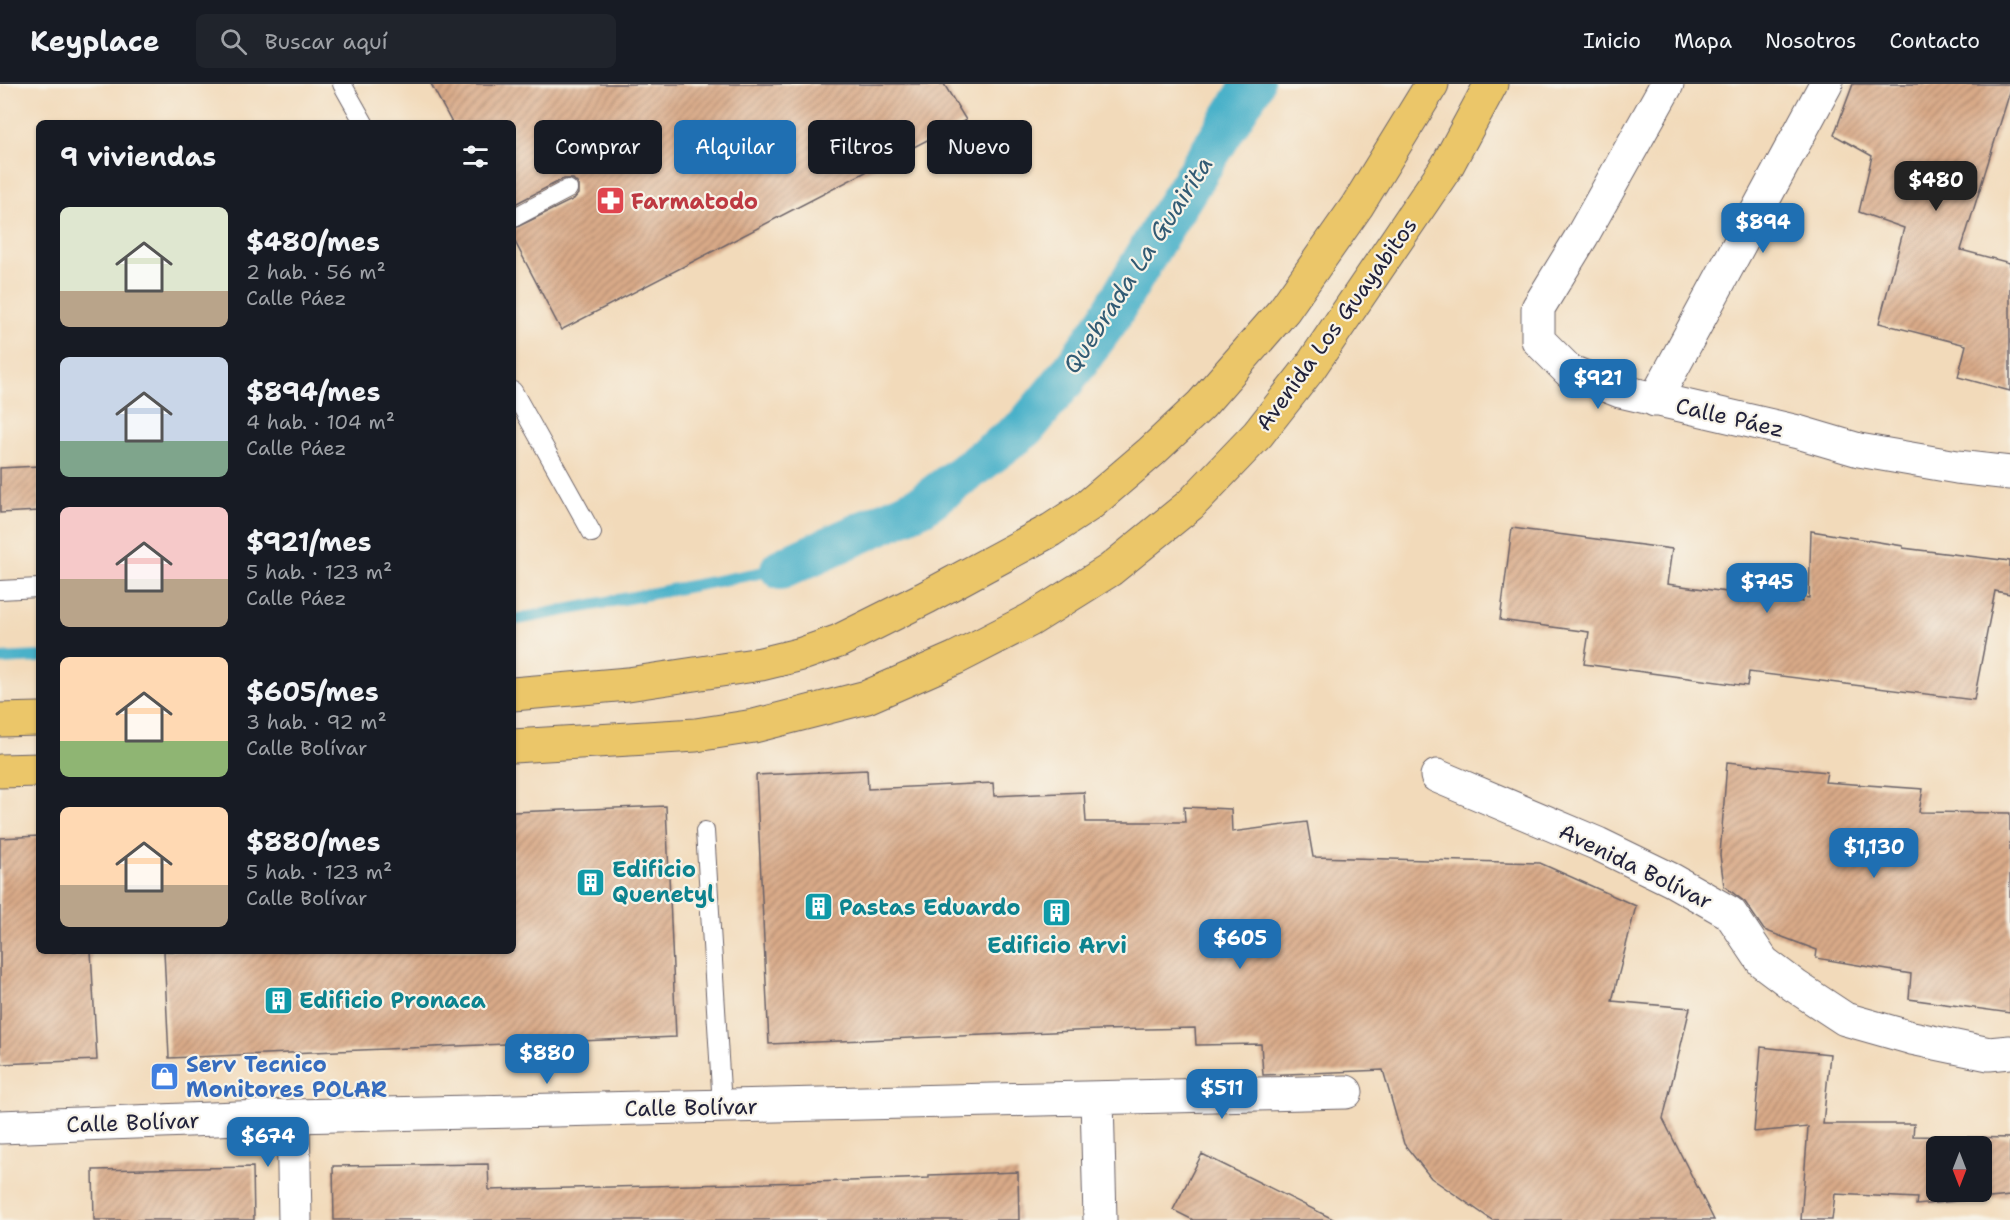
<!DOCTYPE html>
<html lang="es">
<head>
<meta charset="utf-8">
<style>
  :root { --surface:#171b24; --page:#20242c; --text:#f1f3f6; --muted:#9ea1a6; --line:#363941; --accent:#1f6fb2 }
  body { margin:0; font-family:"Shantell Sans",sans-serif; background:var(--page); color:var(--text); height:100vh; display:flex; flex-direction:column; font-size:22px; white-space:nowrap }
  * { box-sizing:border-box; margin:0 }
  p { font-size:20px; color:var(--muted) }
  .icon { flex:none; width:33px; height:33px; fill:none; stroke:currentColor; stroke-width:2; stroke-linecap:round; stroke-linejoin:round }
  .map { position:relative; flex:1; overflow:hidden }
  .panel { position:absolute; left:36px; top:36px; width:480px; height:834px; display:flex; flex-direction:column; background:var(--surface); border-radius:9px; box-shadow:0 2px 4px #0004 }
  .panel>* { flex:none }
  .hud { position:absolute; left:534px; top:36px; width:570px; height:54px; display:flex; gap:12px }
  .needle { width:39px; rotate:180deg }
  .fabs { position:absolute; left:1926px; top:1052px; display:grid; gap:12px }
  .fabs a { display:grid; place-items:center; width:66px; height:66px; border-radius:9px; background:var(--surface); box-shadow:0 2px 4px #0004; font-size:30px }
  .price { position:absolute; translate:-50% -51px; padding:0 14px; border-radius:12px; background:var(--accent); color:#fff; font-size:20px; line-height:39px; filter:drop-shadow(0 2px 3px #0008) }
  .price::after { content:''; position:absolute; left:50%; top:36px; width:18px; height:14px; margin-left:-9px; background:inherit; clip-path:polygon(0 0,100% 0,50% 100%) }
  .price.selected { background:#222; color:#fff }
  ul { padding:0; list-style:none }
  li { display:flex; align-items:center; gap:18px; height:150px; padding:0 24px }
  li span { display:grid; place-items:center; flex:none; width:168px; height:120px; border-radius:9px; color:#555 }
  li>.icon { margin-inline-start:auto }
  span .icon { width:72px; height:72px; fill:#fffc; stroke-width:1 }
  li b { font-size:26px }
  h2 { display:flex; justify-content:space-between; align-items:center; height:72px; padding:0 24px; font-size:26px }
  .tag { padding:0 21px; border-radius:9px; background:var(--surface); box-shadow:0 2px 4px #0004; font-size:21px; line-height:54px }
  .tag.selected { background:var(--accent); color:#fff }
  header { display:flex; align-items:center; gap:36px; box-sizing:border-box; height:84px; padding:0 30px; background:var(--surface); border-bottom:2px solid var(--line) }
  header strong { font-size:28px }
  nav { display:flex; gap:33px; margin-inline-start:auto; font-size:21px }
  .search { width:420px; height:54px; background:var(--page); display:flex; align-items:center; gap:15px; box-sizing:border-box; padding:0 21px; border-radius:9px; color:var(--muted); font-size:22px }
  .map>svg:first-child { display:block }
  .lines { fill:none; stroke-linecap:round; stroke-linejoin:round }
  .stream { stroke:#4ab1c9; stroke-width:12 }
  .canal { stroke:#4ab1c9; stroke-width:42 }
  .building { fill:url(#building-hatch); fill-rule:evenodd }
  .service-casing { stroke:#6b6267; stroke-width:20 }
  .minor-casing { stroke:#6b6267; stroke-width:35 }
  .primary-casing { stroke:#6b6267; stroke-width:35 }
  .service { stroke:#fff; stroke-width:18 }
  .minor { stroke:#fff; stroke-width:33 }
  .primary { stroke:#ebc669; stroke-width:33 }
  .labels { text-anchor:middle; stroke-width:4.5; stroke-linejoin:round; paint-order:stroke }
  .health-label { font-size:22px; font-weight:bold; fill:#be3a42; stroke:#f7f3e8; text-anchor:start }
  .street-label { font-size:22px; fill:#22223b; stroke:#f7f3e8 }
  .culture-label { font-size:22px; font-weight:bold; fill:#0d838f; stroke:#f7f3e8; text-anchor:start }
  .shop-label { font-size:22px; font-weight:bold; fill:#366cbe; stroke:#f7f3e8; text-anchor:start }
  .water-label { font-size:24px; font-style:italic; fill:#325b74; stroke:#f7f3e8 }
</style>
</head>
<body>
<header>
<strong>Keyplace</strong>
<div class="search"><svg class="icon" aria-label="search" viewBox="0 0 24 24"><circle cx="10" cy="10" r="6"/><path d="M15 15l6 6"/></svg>Buscar aquí</div>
<nav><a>Inicio</a><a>Mapa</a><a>Nosotros</a><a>Contacto</a></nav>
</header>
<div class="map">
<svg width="2010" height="1136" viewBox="0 0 2010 1136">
  <defs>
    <pattern id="building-hatch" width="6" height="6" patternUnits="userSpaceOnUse" patternTransform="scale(1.5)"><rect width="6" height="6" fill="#d9aa88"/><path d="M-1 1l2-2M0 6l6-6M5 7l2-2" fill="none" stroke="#b08a70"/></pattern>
  </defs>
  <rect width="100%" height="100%" fill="#f7f3e8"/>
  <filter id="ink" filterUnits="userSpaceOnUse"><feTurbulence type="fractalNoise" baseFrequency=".0167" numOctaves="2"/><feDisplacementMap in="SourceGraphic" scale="12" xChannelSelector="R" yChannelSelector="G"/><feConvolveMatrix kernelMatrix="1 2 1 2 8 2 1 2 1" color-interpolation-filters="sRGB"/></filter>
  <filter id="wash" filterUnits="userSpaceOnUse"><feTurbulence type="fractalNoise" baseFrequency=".008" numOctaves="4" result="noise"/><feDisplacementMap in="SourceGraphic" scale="24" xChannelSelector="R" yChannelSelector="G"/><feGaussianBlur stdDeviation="1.35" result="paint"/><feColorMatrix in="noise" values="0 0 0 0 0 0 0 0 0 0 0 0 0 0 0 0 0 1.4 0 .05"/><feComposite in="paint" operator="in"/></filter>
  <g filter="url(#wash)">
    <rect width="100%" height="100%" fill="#f2daba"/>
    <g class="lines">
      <path class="stream" d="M 513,536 L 781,485
        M 0,575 L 39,573"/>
      <path class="canal" d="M 781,485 L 922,421 L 1025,344 L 1067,293 L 1108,236 L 1161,146 L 1253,0"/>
    </g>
    <g id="blocks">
      <path class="building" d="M 431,0 L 944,0 L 966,36 L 561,246 L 513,154 L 513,145 L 574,115 L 578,110 L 578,100 L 573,95 L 563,95 L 513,121 L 513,39 L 452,39 Z
        M 1853,0 L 2010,0 L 2010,8 L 1961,166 L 2010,179 L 2010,307 L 1958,293 L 1966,261 L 1879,239 L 1904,144 L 1859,128 L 1872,72 L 1834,51 Z
        M 39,382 L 39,427 L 0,429 L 0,384 Z
        M 1512,444 L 1672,465 L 1667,500 L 1803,518 L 1802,513 L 1809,514 L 1811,447 L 1903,462 L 1903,464 L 2010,477 L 2010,510 L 1995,507 L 1974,616 L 1749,588 L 1747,602 L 1584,580 L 1589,548 L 1500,536 Z
        M 1727,678 L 1827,688 L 1825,698 L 1923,705 L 1919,728 L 2010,729 L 2010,929 L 1909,915 L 1911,890 L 1816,874 L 1817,866 L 1764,846 L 1745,818 L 1724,802 L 1720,771 Z
        M 867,686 L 868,705 L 993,699 L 994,712 L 1084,708 L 1086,738 L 1185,738 L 1184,723 L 1231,725 L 1232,748 L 1307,738 L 1313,773 L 1540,779 L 1636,822 L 1612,917 L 1690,924 L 1663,1035 L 1714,1136 L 1492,1136 L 1431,1094 L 1404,1060 L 1383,986 L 1263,991 L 1261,960 L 1196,961 L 1195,944 L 1099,946 L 769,960 L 756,691 Z
        M 666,722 L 676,953 L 169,974 L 164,867 L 513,867 L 513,728 Z
        M 39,752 L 39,867 L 91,867 L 97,976 L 0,980 L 0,754 Z
        M 1761,963 L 1830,970 L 1823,1040 L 1914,1040 L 1913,1052 L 2010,1054 L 2010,1112 L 1916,1121 L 1917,1114 L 1835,1110 L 1832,1136 L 1801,1136 L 1808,1043 L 1754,1048 ZM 1936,1062 L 1982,1062 L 1982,1107 L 1936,1107 Z
        M 1202,1070 L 1335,1136 L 1193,1136 L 1173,1126 Z
        M 488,1080 L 489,1106 L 850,1097 L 929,1094 L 929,1091 L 1018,1088 L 1019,1136 L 334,1136 L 333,1082 Z
        M 253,1083 L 254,1136 L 94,1136 L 93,1086 Z"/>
    </g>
  </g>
  <g filter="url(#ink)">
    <use href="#blocks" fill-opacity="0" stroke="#6b6267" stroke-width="1.5"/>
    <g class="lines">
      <defs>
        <path id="service" d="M 342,0 L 364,39
          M 513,134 L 568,105
          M 513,307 L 592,449
          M 0,506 L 39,504
          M 705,747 L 722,1022"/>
        <path id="minor" d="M 1667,0 L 1582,152 L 1538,224 L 1538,256 L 1569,287 L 1620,307 L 1798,348 L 1859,366 L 1957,383 L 2010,389
          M 1655,316 L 1826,0
          M 1437,692 L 1598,760 L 1672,796 L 1730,829 L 1763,878 L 1795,902 L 1845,935 L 1912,954 L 1989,970 L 2010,968
          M 1097,1014 L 1100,1136
          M 293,1032 L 295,1136
          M 0,1043 L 293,1032 L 1346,1008"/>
        <path id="primary" d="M 513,610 L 628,600 L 761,580 L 802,570 L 839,557 L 927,513 L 1051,446 L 1089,421 L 1151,368 L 1201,321 L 1284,226 L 1357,122 L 1432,0
          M 0,636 L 39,635
          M 513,662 L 696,651 L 754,642 L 867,613 L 956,574 L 1030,536 L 1110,486 L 1190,421 L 1258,350 L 1309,285 L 1447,82 L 1491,0
          M 0,687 L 39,686"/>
      </defs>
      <use href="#service" class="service-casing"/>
      <use href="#minor" class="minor-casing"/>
      <use href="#primary" class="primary-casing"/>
      <use href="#service" class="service"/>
      <use href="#minor" class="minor"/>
      <use href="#primary" class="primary"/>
    </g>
  </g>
  <defs>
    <symbol id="pharmacy-square" viewBox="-11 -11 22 22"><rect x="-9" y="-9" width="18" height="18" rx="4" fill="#e0444e" stroke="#f7f3e8"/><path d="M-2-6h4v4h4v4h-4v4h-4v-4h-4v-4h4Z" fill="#fff"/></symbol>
    <symbol id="building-square" viewBox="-11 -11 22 22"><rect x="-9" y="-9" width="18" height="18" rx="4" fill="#0f9aa8" stroke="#f7f3e8"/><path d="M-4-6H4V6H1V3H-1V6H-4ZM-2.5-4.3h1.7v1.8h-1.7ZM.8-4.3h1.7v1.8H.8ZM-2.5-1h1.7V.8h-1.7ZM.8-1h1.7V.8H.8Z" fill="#fff"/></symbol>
    <symbol id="shop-square" viewBox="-11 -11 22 22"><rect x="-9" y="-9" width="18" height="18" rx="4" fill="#3f7fe0" stroke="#f7f3e8"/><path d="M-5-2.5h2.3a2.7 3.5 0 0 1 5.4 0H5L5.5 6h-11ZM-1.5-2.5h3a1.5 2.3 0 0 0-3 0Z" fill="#fff"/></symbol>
  </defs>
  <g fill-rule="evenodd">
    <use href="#pharmacy-square" x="594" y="100" width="33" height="33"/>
    <use href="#building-square" x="574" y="782" width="33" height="33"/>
    <use href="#building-square" x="802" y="806" width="33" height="33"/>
    <use href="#building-square" x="1040" y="812" width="33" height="33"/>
    <use href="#building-square" x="262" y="900" width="33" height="33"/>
    <use href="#shop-square" x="148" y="976" width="33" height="33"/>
  </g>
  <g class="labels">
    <g class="health-label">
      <text x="631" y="125">Farmatodo</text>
    </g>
    <g class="street-label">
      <text transform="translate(1336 240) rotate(-54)" y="8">Avenida Los Guayabitos</text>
      <text transform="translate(1730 333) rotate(13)" y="8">Calle Páez</text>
      <text transform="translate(1636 782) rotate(26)" y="8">Avenida Bolívar</text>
      <text transform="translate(691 1023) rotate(-1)" y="8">Calle Bolívar</text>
      <text transform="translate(133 1038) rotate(-2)" y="8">Calle Bolívar</text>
    </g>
    <g class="culture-label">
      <text x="612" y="793">Edificio<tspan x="612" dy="25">Quenetyl</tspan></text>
      <text x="839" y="831">Pastas Eduardo</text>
      <text x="1057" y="869" text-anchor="middle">Edificio Arvi</text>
      <text x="299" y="924">Edificio Pronaca</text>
    </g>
    <g class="shop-label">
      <text x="186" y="988">Serv Tecnico<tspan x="186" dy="25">Monitores POLAR</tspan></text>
    </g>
    <g class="water-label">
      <text transform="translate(1138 181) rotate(-57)" y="8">Quebrada La Guairita</text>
    </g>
  </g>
</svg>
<div class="fabs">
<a><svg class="needle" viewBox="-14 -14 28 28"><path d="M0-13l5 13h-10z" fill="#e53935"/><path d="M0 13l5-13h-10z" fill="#9ea1a6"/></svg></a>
</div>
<b class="price selected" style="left:1936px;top:128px">$480</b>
<b class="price" style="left:1763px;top:170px">$894</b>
<b class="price" style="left:1598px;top:326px">$921</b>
<b class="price" style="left:1767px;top:530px">$745</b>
<b class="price" style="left:1874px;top:795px">$1,130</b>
<b class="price" style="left:1240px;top:886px">$605</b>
<b class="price" style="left:547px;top:1001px">$880</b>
<b class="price" style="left:1222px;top:1036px">$511</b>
<b class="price" style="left:268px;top:1084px">$674</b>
<div class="hud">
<a class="tag">Comprar</a>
<a class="tag selected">Alquilar</a>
<a class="tag">Filtros</a>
<a class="tag">Nuevo</a>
</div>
<section class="panel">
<h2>9 viviendas<svg class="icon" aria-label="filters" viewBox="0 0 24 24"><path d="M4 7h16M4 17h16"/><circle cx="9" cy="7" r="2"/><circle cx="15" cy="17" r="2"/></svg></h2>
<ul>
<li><span style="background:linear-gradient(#dfe7d0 70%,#b9a48a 0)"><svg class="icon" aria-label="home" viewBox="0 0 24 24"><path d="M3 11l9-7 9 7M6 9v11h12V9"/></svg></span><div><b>$480/mes</b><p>2 hab. · 56 m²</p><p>Calle Páez</p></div></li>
<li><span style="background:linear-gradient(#c9d6e8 70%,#7fa58c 0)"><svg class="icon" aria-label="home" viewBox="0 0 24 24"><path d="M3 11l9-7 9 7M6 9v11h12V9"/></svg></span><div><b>$894/mes</b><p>4 hab. · 104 m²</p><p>Calle Páez</p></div></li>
<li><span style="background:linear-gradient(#f6c9c9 60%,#b9a48a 0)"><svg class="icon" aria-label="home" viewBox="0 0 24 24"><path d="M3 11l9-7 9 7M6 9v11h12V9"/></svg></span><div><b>$921/mes</b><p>5 hab. · 123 m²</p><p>Calle Páez</p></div></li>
<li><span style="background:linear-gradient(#ffd9b3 70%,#8fb573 0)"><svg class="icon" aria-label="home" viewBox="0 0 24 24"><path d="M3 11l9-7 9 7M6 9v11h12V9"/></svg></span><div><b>$605/mes</b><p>3 hab. · 92 m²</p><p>Calle Bolívar</p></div></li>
<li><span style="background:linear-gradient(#ffd9b3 65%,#b9a48a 0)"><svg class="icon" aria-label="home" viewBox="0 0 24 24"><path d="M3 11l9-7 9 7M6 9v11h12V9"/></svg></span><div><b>$880/mes</b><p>5 hab. · 123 m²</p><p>Calle Bolívar</p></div></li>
</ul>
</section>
</div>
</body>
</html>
